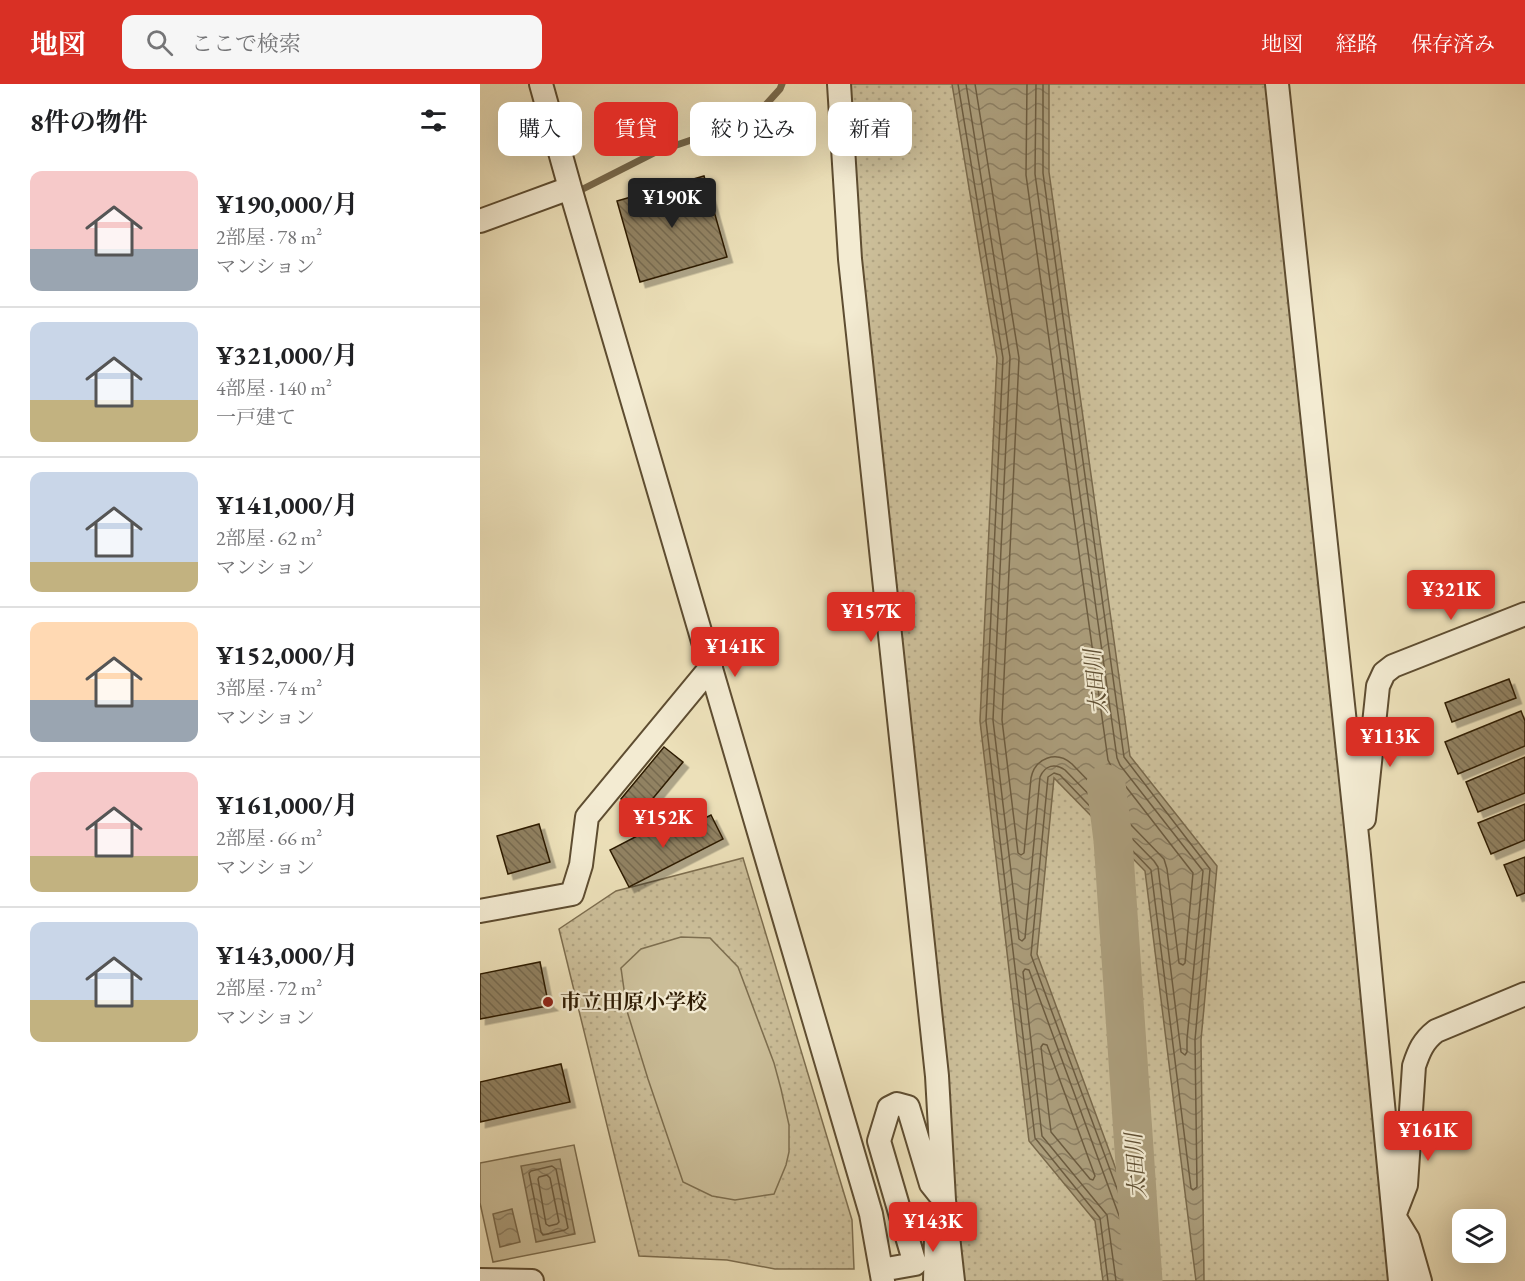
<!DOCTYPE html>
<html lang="ja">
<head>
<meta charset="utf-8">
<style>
  :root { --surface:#fff; --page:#f6f6f6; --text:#202124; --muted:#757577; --line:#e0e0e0; --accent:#d93025 }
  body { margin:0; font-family:"EB Garamond","Noto Serif JP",serif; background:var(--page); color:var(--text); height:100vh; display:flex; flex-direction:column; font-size:22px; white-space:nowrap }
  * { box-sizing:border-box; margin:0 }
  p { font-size:20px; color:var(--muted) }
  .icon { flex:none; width:33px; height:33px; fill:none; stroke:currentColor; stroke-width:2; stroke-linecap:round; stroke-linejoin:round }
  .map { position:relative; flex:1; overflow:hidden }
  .side { display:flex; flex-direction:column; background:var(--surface); width:480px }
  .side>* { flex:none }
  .banner { position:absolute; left:18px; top:18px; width:570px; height:54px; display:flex; gap:12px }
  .buttons { position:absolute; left:972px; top:1125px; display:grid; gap:12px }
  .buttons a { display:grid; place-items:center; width:54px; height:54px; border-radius:12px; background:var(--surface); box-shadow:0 6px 24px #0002; font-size:30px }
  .price { position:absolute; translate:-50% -51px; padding:0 14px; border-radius:6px; background:var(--accent); color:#fff; font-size:20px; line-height:39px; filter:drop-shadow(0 2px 3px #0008) }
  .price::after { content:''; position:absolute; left:50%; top:36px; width:18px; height:14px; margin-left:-9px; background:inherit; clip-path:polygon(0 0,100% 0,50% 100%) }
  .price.selected { background:#222; color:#fff }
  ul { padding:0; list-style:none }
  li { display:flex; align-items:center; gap:18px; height:150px; padding:0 30px }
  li+li { border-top:2px solid var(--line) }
  li span { display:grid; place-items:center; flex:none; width:168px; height:120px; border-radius:12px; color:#555 }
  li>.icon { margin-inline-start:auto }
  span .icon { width:72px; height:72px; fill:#fffc; stroke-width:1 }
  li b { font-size:26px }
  h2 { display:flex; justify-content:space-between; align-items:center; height:72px; padding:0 30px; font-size:26px }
  .tag { padding:0 21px; border-radius:12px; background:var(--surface); box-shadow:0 6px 24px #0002; font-size:21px; line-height:54px }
  .tag.selected { background:var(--accent); color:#fff }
  header { display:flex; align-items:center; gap:36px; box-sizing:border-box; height:84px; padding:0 30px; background:var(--accent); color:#fff }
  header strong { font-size:28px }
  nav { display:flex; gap:33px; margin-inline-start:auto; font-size:21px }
  .search { width:420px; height:54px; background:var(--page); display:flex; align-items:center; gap:15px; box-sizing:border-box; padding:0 21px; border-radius:12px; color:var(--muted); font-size:22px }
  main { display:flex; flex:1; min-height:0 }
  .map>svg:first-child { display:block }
  .grass { fill:url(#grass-dots); stroke:#7d6e4f; stroke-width:1.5 }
  .park { fill:#ccbf9a; stroke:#7d6e4f; stroke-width:1.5 }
  .water { fill:url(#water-waves); stroke:#79694b; stroke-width:1.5 }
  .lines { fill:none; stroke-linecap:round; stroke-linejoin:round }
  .shore { stroke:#6c5c40; stroke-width:1.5 }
  .stream { stroke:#79694b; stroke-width:7 }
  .river { stroke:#ab9d7b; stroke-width:39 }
  .building { fill:url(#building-back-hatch); stroke:#2e1c04; stroke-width:1.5; filter:url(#shadow) }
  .minor-casing { stroke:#5e4d31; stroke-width:26 }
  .minor { stroke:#f3ebd2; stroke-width:22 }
  .poi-dot { fill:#8f2418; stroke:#f3ebd2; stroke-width:2 }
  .labels { text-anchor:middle; stroke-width:4.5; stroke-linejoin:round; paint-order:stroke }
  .poi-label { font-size:21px; font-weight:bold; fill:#2e1c04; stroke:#f3ebd2; text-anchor:start }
  .water-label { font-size:22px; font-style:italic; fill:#605034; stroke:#f3ebd2 }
</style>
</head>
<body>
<header>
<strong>地図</strong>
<div class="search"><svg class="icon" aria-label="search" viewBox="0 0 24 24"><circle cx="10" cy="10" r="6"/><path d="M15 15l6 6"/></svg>ここで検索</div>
<nav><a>地図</a><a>経路</a><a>保存済み</a></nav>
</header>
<main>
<section class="side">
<h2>8件の物件<svg class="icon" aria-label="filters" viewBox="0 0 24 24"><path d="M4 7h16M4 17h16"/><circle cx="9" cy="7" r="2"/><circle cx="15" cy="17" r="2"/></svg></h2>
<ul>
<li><span style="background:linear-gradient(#f6c9c9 65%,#9aa5b1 0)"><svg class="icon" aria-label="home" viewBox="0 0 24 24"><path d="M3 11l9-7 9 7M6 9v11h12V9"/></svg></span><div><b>¥190,000/月</b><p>2部屋 · 78 m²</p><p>マンション</p></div></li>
<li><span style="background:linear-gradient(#c9d6e8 65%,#c2b280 0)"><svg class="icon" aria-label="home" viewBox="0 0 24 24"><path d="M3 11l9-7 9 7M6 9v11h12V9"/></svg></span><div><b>¥321,000/月</b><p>4部屋 · 140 m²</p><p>一戸建て</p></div></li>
<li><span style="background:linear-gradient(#c9d6e8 75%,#c2b280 0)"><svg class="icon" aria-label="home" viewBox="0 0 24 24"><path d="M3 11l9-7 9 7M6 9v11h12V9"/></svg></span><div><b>¥141,000/月</b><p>2部屋 · 62 m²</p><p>マンション</p></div></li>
<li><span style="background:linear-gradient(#ffd9b3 65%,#9aa5b1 0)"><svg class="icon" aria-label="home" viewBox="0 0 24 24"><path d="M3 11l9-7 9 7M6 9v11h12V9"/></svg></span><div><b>¥152,000/月</b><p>3部屋 · 74 m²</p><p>マンション</p></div></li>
<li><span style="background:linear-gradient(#f6c9c9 70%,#c2b280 0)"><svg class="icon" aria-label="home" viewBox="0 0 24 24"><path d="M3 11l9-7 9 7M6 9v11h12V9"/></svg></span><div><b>¥161,000/月</b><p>2部屋 · 66 m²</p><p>マンション</p></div></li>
<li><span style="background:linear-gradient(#c9d6e8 65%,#c2b280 0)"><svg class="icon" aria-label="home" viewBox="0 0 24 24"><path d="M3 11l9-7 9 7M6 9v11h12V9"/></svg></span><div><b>¥143,000/月</b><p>2部屋 · 72 m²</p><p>マンション</p></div></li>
</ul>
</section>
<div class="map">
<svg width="1045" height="1197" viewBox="0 0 1045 1197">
  <defs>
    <pattern id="grass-dots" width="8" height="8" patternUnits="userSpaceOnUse" patternTransform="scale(1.5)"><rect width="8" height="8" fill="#ccbf9a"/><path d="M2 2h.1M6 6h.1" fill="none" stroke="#b0a483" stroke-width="1.8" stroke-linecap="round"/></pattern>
    <pattern id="water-waves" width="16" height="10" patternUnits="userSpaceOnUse" patternTransform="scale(1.5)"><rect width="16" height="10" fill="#ab9d7b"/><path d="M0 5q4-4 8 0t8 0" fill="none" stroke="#8c7f63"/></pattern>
    <pattern id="building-back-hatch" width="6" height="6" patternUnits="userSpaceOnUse" patternTransform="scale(1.5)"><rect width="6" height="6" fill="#918262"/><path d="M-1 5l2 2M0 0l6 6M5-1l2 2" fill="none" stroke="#776a4f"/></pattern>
    <filter id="shadow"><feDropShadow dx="5.5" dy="5.5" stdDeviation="0" flood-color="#0004"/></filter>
  </defs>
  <rect width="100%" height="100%" fill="#ece0b9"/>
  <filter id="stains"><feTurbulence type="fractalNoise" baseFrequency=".00333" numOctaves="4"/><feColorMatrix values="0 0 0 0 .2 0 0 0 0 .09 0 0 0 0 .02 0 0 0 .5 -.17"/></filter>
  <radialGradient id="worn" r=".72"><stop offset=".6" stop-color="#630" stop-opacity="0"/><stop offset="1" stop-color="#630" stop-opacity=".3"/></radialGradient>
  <path class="grass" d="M 361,0 L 794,0 L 917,1197 L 474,1197 Z
    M 263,774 L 372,1136 L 374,1185 L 295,1185 L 247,1176 L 159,1172 L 79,845 L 136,807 Z"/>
  <path class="park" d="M 201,853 L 230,854 L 258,883 L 294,979 L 301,1005 L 309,1041 L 309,1068 L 306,1081 L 294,1110 L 255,1116 L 232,1112 L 203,1098 L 168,995 L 147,927 L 141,884 L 161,865 Z
    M 94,1061 L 115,1158 L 13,1178 L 0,1119 L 0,1079 Z"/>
  <path class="water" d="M 472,0 L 569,0 L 569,88 L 650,672 L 737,782 L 721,956 L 724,1197 L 716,1197 L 665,787 L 574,694 L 557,870 L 677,1197 L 623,1197 L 615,1137 L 549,1057 L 500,637 L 517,274 Z
    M 80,1075 L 95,1150 L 56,1158 L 41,1082 Z
    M 32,1125 L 40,1158 L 20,1163 L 13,1130 Z"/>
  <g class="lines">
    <path class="shore" d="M 478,0 L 523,274 L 506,637 L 555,1054 L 620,1134 L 628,1197
      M 486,0 L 530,273 L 513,636 L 539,855 L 542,857 L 545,854 L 560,693 C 565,681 575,679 585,686 L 674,777 L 678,783 L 701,968 L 705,971 L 707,968 L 707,955 L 723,787 L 640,681 L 637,674 L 555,90 L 556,0
      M 495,0 L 539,274 L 522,636 L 538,769 L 541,771 L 544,769 L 551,694 C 555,674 576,666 592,680 L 684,775 L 687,785 L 699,879 L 703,881 L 705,879 L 713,789 L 633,686 L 628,676 L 546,91 L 547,0
      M 563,0 L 563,89 L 644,673 L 730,785 L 715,956 L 717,1103 L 713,1106 L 711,1104 L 671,786 L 580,691 L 574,689 L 568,693 L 551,871 L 671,1197
      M 563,960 L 567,961 L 615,1092 L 613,1096 L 610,1095 L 571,1048 L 561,963 Z
      M 72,1082 L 76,1085 L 88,1144 L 85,1146 L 63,1151 L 61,1148 L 49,1089 L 51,1087 Z
      M 67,1091 L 70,1094 L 79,1138 L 77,1140 L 69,1142 L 66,1140 L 58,1095 L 59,1093 Z
      M 636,1197 L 627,1131 L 562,1052 L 543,888 L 545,885 L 549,886 L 663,1197"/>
    <path class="stream" d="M 95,109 L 176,68 L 229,50 L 282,25 L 300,5 L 302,0"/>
    <path class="river" d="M 626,700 L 633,756 L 663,1197"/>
  </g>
  <path class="building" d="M 224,92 L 247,173 L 160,198 L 137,117 Z
    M 1029,595 L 1036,614 L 972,638 L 965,619 Z
    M 1041,627 L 1045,637 L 1045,662 L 978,690 L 965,658 Z
    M 184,663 L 203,678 L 160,730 L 141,715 Z
    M 1045,673 L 1045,709 L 998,728 L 986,698 Z
    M 1045,720 L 1045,756 L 1011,770 L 998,739 Z
    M 231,731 L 243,755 L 149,803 L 130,766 L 184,738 L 191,751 Z
    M 59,740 L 70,778 L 28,790 L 17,752 Z
    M 1045,773 L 1045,809 L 1037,812 L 1024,781 Z
    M 60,878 L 68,918 L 72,921 L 0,935 L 0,890 Z
    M 81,980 L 90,1018 L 0,1038 L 0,998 Z"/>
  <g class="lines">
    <defs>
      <path id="minor" d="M 61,0 L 90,104 L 391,1130 L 403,1197
        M 359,0 L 370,175 L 457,992 L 464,1116 L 473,1197
        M 797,0 L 879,771 L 920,1197
        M 0,137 L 90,104
        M 884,735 L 898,602 L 904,589 L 913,582 L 1045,530
        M 0,827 L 92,810 L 101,781 L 107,733 L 231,583
        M 401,1186 L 435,1180 L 399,1057 L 409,1024 L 417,1020 L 428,1023 L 451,1100 L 459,1110
        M 0,1196 L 52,1197
        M 455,1197 L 456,1153
        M 940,1197 L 928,1155 L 914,1132 L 926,1101 L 934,982 C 939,967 943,957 956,947 L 1045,910"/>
    </defs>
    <use href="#minor" class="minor-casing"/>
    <use href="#minor" class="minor"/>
  </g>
  <circle class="poi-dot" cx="68" cy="918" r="6"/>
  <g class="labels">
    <g class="poi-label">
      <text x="80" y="925">市立田原小学校</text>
    </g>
    <g class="water-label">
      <text transform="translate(615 598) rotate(-96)" y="8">太田川</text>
      <text transform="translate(655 1082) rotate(-94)" y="8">太田川</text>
    </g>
  </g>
  <rect width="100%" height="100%" filter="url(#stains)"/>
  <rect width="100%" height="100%" fill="url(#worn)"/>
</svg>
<div class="buttons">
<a><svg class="icon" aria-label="layers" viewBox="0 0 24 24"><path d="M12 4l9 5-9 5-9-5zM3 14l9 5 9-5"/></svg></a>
</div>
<b class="price selected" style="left:192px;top:145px">¥190K</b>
<b class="price" style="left:971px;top:537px">¥321K</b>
<b class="price" style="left:391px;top:559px">¥157K</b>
<b class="price" style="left:255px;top:594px">¥141K</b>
<b class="price" style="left:910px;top:684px">¥113K</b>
<b class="price" style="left:183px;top:765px">¥152K</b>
<b class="price" style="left:948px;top:1078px">¥161K</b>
<b class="price" style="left:453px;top:1169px">¥143K</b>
<div class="banner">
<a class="tag">購入</a>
<a class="tag selected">賃貸</a>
<a class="tag">絞り込み</a>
<a class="tag">新着</a>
</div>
</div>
</main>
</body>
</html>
